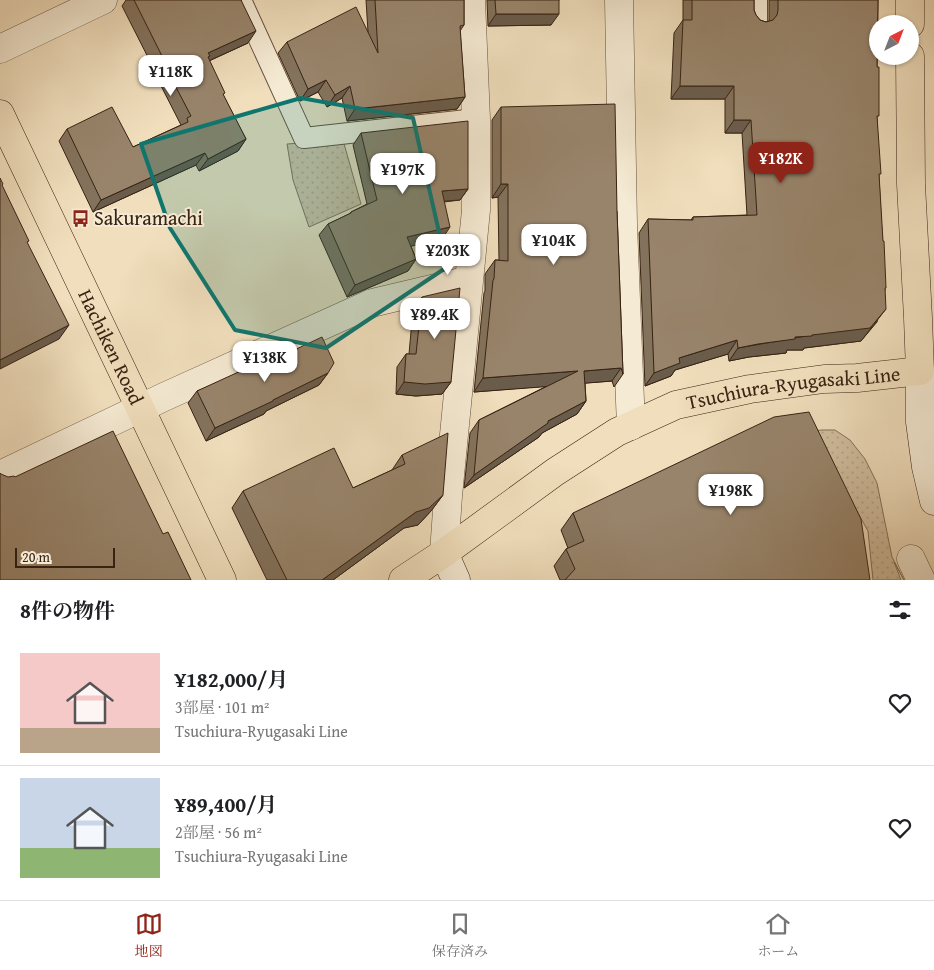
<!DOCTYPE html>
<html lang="ja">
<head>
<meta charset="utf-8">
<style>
  :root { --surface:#fff; --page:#f2f2f2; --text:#202124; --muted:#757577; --line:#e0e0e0; --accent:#8f2418 }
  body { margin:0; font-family:"Gentium Book Plus","Noto Serif JP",serif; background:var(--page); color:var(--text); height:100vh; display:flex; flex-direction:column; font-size:19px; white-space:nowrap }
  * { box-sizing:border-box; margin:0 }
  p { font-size:16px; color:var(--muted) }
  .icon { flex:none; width:28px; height:28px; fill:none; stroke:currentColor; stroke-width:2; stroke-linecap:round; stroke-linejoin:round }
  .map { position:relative; height:580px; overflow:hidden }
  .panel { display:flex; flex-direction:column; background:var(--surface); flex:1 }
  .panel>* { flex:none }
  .needle { width:32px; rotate:42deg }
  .buttons { position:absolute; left:869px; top:15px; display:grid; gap:10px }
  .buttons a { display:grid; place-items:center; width:50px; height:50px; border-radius:50%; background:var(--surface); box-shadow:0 1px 4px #0004; font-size:25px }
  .scale { position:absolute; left:15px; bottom:12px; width:100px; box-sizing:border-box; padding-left:5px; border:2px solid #382213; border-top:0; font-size:14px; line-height:18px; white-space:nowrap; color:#382213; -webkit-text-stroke:4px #f5ead3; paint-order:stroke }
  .price { position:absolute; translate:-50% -42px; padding:0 11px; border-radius:10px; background:#fff; color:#222; font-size:16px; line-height:32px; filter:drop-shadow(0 1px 2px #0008) }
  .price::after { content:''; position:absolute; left:50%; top:30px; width:15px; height:11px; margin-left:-8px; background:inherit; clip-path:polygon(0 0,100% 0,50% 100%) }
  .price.active { background:var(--accent); color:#fff }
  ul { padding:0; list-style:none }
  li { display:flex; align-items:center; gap:15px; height:125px; padding:0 20px }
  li+li { border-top:1px solid var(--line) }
  li span { display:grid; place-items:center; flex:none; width:140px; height:100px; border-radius:0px; color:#555 }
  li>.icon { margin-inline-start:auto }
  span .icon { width:60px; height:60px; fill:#fffc; stroke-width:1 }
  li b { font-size:21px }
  h2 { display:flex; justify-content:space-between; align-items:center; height:60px; padding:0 20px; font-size:21px }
  .tab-bar { display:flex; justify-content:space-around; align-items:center; height:70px; border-top:1px solid var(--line); background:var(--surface); font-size:14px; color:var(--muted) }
  .tab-bar a { display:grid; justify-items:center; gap:2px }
  .tab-bar .active { color:var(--accent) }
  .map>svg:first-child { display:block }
  .grass { fill:url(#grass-dots); stroke:#847059 }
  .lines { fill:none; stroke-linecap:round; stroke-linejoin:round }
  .lane-casing { stroke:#66513d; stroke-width:22 }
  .street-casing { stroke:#66513d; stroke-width:29 }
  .secondary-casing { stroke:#382213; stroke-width:29 }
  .primary-casing { stroke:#382213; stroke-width:29 }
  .lane { stroke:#f5ead3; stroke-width:20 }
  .street { stroke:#f5ead3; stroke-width:28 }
  .secondary { stroke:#f5ead3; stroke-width:28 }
  .primary { stroke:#f0debc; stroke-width:28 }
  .wall { fill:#83725c; stroke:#382213 }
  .shaded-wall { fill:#6a5c4b; stroke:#382213 }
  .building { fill:#98846b; stroke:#382213 }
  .marked { fill:#0f766e; fill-opacity:0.2; stroke:#0f766e; stroke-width:4; stroke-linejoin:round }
  .labels { text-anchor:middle; stroke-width:4; stroke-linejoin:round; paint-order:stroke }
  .poi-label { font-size:20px; fill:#382213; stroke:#f5ead3; text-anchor:start }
  .street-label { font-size:20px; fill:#382213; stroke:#f5ead3 }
</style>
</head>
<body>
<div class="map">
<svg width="934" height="580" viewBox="0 0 934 580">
  <defs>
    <pattern id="grass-dots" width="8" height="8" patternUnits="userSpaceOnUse" patternTransform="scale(1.25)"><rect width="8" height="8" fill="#d1be9f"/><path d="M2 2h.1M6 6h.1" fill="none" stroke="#b4a388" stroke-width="1.8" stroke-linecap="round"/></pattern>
  </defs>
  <rect width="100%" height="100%" fill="#f0debc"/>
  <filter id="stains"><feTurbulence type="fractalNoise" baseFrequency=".004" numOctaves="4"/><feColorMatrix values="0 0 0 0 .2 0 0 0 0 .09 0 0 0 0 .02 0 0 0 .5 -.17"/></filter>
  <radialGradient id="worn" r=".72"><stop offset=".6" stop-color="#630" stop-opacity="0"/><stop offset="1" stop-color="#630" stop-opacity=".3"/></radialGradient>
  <path class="grass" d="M 343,140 L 361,204 L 309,227 L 293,180 L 287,144 Z
    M 822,430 L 835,430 L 850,440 L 865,459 L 877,483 L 892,557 L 904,580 L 894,562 L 901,580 L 873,580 L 868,531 L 812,431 Z"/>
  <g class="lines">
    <defs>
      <path id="lane" d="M 241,0 L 304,138 L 476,119
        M 757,0 L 757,23"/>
      <path id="street" d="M 619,0 L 623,224 L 631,426
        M 0,49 L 103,0
        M 0,475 L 164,397 L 372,303 L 469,280
        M 444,553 L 448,496 L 476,210 L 476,119 L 471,0
        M 911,559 L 921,580"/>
      <path id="secondary" d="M 920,371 L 920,422 L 926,467 L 934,501
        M 444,553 L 456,580"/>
      <g id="primary">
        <path d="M 910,24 L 910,0"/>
        <path id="s1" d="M 0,114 L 222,580"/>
        <path id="s2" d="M 403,580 L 444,553 L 555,472 L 617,432 L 676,405 L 750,389 L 824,379 L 857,378 L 920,371 L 918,318 L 911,184 L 910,56"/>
      </g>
    </defs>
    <use href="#lane" class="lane-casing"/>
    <use href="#street" class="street-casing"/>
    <use href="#secondary" class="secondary-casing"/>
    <use href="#primary" class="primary-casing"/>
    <use href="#lane" class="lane"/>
    <use href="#street" class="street"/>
    <use href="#secondary" class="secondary"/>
    <use href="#primary" class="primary"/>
  </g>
  <path class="wall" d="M 126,0 L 241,0 L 248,43 L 209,61 L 223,95 L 246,139 L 238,151 L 199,171 L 196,165 L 93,212 L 59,141 L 67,129 L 133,147 L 181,125 L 156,76 L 157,75 L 122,6 Z
    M 366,0 L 464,0 L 464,25 L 460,31 L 465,97 L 457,109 L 347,121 L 342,98 L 327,107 L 318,92 L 300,101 L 278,53 L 287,42 L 368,32 Z
    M 487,0 L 559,0 L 551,25 L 488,26 Z
    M 683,0 L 754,0 L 754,10 L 756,15 L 760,20 L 766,22 L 769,21 L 769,0 L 878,0 L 877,67 L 877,118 L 879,177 L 885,290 L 877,322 L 861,341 L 804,348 L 803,350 L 787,350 L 786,353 L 749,357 L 729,361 L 728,354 L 675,370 L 671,376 L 645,386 L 639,233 L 648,219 L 691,220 L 693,217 L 747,215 L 742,133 L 725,133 L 725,99 L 671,99 L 674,33 L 683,20 Z
    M 501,107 L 617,211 L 623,374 L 614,387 L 612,381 L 585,383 L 586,401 L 577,414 L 542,433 L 539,437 L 464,488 L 470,433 L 479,420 L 547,386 L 474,392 L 484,293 L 485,291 L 485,274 L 495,260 L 499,260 L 498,197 L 492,198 L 492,120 Z
    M 361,133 L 468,189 L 460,200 L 444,202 L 442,239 L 411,246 L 416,259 L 408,271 L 347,297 L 319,235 L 328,224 L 349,214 L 351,212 L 367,204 L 353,145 Z
    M 422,297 L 451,382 L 442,394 L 416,396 L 396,394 L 397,367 L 406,354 L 409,354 L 413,309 Z
    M 258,367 L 328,373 L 319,385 L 266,411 L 264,414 L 206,441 L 188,403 L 197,391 Z
    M 402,455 L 443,495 L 431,511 L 418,525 L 404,528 L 333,580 L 267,580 L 232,508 L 243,491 L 353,488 L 392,470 Z
    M 573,513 L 870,580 L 560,580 L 554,566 L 566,549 L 568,548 L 561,530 Z"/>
  <path class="shaded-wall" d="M 496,14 L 559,14 L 551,25 L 488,26 Z
    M 256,31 L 248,43 L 204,63 L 208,53 Z
    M 326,80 L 318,92 L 300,101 L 308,89 Z
    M 350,86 L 342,98 L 327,107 L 335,95 Z
    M 680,86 L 734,86 L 725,99 L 671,99 Z
    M 465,97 L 457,109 L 347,121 L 355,109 Z
    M 734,120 L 751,120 L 742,133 L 725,133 Z
    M 246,139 L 238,151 L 199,171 L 208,159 Z
    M 205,153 L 196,165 L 93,212 L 101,200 Z
    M 501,184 L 508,184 L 498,197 L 492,198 Z
    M 468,189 L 460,200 L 433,202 L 442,191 Z
    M 450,227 L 442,239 L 399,249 L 407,237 Z
    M 416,259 L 408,271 L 347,297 L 355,285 Z
    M 886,309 L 861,341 L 804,348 L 803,350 L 787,350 L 786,353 L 749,357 L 729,361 L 738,348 L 812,335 Z
    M 69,325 L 59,339 L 0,369 L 0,360 Z
    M 737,340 L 728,354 L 675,370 L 671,376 L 645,386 L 654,373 L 679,358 Z
    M 621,368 L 612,381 L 575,384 L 584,371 Z
    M 578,371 L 568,385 L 474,392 L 483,378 Z
    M 328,373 L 319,385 L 266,411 L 264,414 L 206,441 L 215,428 Z
    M 404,382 L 451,382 L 442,394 L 416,396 L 396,394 Z
    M 586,401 L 577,414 L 542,433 L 539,437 L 464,488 L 474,475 L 548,421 Z
    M 443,495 L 431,511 L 418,525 L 404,528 L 333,580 L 322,580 L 416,512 Z"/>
  <path class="building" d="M 134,0 L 241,0 L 256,31 L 208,53 L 210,56 L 208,57 L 225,93 L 223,94 L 246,139 L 208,159 L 205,153 L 101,200 L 67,129 L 112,107 L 133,147 L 188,122 L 187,118 L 191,116 L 164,64 L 166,64 Z
    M 375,0 L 464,0 L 464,25 L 460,26 L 465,97 L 355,109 L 350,86 L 335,95 L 326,80 L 308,89 L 287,42 L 356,7 L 378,53 Z
    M 495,0 L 559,0 L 559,14 L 496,14 Z
    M 692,0 L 754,0 L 754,10 L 756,15 L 760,20 L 766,22 L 773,20 L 777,15 L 778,10 L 778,0 L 878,0 L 877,67 L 879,67 L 879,116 L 877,116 L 881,174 L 879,174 L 883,241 L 884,241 L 886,288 L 885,288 L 886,309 L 870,328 L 812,335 L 812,336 L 795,337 L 795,339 L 758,344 L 738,348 L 737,340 L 679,358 L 680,363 L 654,373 L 648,219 L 693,220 L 693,217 L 757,215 L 751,120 L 734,120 L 734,86 L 680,86 L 683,20 L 692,20 Z
    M 615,104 L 617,211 L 623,374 L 621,368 L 584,371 L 586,401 L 548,421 L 548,423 L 474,475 L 479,420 L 578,371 L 483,378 L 493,280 L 494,279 L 495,260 L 508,261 L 508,184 L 501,184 L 501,107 Z
    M 468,121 L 468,189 L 442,191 L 450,227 L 407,237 L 416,259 L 355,285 L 328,224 L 351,213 L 351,212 L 377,200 L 361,133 Z
    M 0,178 L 3,184 L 2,185 L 29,241 L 27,242 L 69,325 L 0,360 Z
    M 460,288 L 451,382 L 425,384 L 404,382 L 406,354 L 416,354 L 422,297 Z
    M 322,337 L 334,363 L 328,373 L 273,400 L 273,401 L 215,428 L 197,391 L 256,364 L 258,367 Z
    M 809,412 L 861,519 L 870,580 L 565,580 L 575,569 L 566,549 L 584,541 L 573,513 L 774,417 Z
    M 113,431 L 163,534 L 168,532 L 191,580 L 0,580 L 0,473 L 1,474 L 8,477 L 14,476 L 15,477 Z
    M 448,433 L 443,495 L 429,508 L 416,512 L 322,580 L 287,580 L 243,491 L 334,448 L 353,488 L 405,464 L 402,455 Z"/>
  <path class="marked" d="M 301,98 L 413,118 L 447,267 L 326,348 L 235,330 L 170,228 L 141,144 Z"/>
  <defs>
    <symbol id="bus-bare" viewBox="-9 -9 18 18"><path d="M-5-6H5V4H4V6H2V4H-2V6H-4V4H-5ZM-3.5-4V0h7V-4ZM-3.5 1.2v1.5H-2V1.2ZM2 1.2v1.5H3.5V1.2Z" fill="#8f2418" stroke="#f5ead3" stroke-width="2.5" paint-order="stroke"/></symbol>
  </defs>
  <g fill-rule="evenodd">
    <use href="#bus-bare" x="68" y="206" width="25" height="25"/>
  </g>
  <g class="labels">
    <g class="poi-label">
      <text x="94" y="225">Sakuramachi</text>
    </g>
    <g class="street-label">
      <text dy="7" stroke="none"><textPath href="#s1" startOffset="258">Hachiken Road</textPath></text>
      <text dy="7" stroke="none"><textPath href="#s2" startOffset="444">Tsuchiura-Ryugasaki Line</textPath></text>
    </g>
  </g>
  <rect width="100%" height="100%" filter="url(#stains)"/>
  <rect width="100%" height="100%" fill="url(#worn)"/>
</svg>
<div class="buttons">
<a><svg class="needle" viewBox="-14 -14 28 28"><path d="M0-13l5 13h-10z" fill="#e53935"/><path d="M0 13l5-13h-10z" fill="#757577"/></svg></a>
</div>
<div class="scale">20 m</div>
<b class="price" style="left:171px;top:97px">¥118K</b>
<b class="price active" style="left:781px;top:184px">¥182K</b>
<b class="price" style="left:403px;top:195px">¥197K</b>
<b class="price" style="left:554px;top:266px">¥104K</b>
<b class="price" style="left:448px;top:276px">¥203K</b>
<b class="price" style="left:435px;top:340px">¥89.4K</b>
<b class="price" style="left:265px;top:383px">¥138K</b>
<b class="price" style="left:731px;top:516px">¥198K</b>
</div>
<section class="panel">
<h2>8件の物件<svg class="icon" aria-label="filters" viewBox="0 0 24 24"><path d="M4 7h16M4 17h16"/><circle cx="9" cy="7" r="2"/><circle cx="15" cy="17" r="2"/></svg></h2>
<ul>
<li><span style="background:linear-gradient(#f6c9c9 75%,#b9a48a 0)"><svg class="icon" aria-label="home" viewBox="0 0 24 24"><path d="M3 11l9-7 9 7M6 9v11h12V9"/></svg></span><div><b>¥182,000/月</b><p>3部屋 · 101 m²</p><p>Tsuchiura-Ryugasaki Line</p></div><svg class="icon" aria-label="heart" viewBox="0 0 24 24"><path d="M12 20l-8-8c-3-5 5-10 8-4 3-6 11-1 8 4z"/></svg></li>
<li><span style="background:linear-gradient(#c9d6e8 70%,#8fb573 0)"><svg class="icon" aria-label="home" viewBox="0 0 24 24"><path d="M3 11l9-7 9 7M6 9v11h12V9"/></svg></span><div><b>¥89,400/月</b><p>2部屋 · 56 m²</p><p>Tsuchiura-Ryugasaki Line</p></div><svg class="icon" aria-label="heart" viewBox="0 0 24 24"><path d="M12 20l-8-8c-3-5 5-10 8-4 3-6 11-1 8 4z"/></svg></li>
</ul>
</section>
<nav class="tab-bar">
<a class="active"><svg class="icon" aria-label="map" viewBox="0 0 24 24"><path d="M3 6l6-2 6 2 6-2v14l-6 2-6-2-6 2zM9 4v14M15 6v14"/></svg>地図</a>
<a><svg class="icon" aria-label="saved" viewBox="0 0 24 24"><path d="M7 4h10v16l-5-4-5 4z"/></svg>保存済み</a>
<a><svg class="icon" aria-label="home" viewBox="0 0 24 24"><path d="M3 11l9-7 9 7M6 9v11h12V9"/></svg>ホーム</a>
</nav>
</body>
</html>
